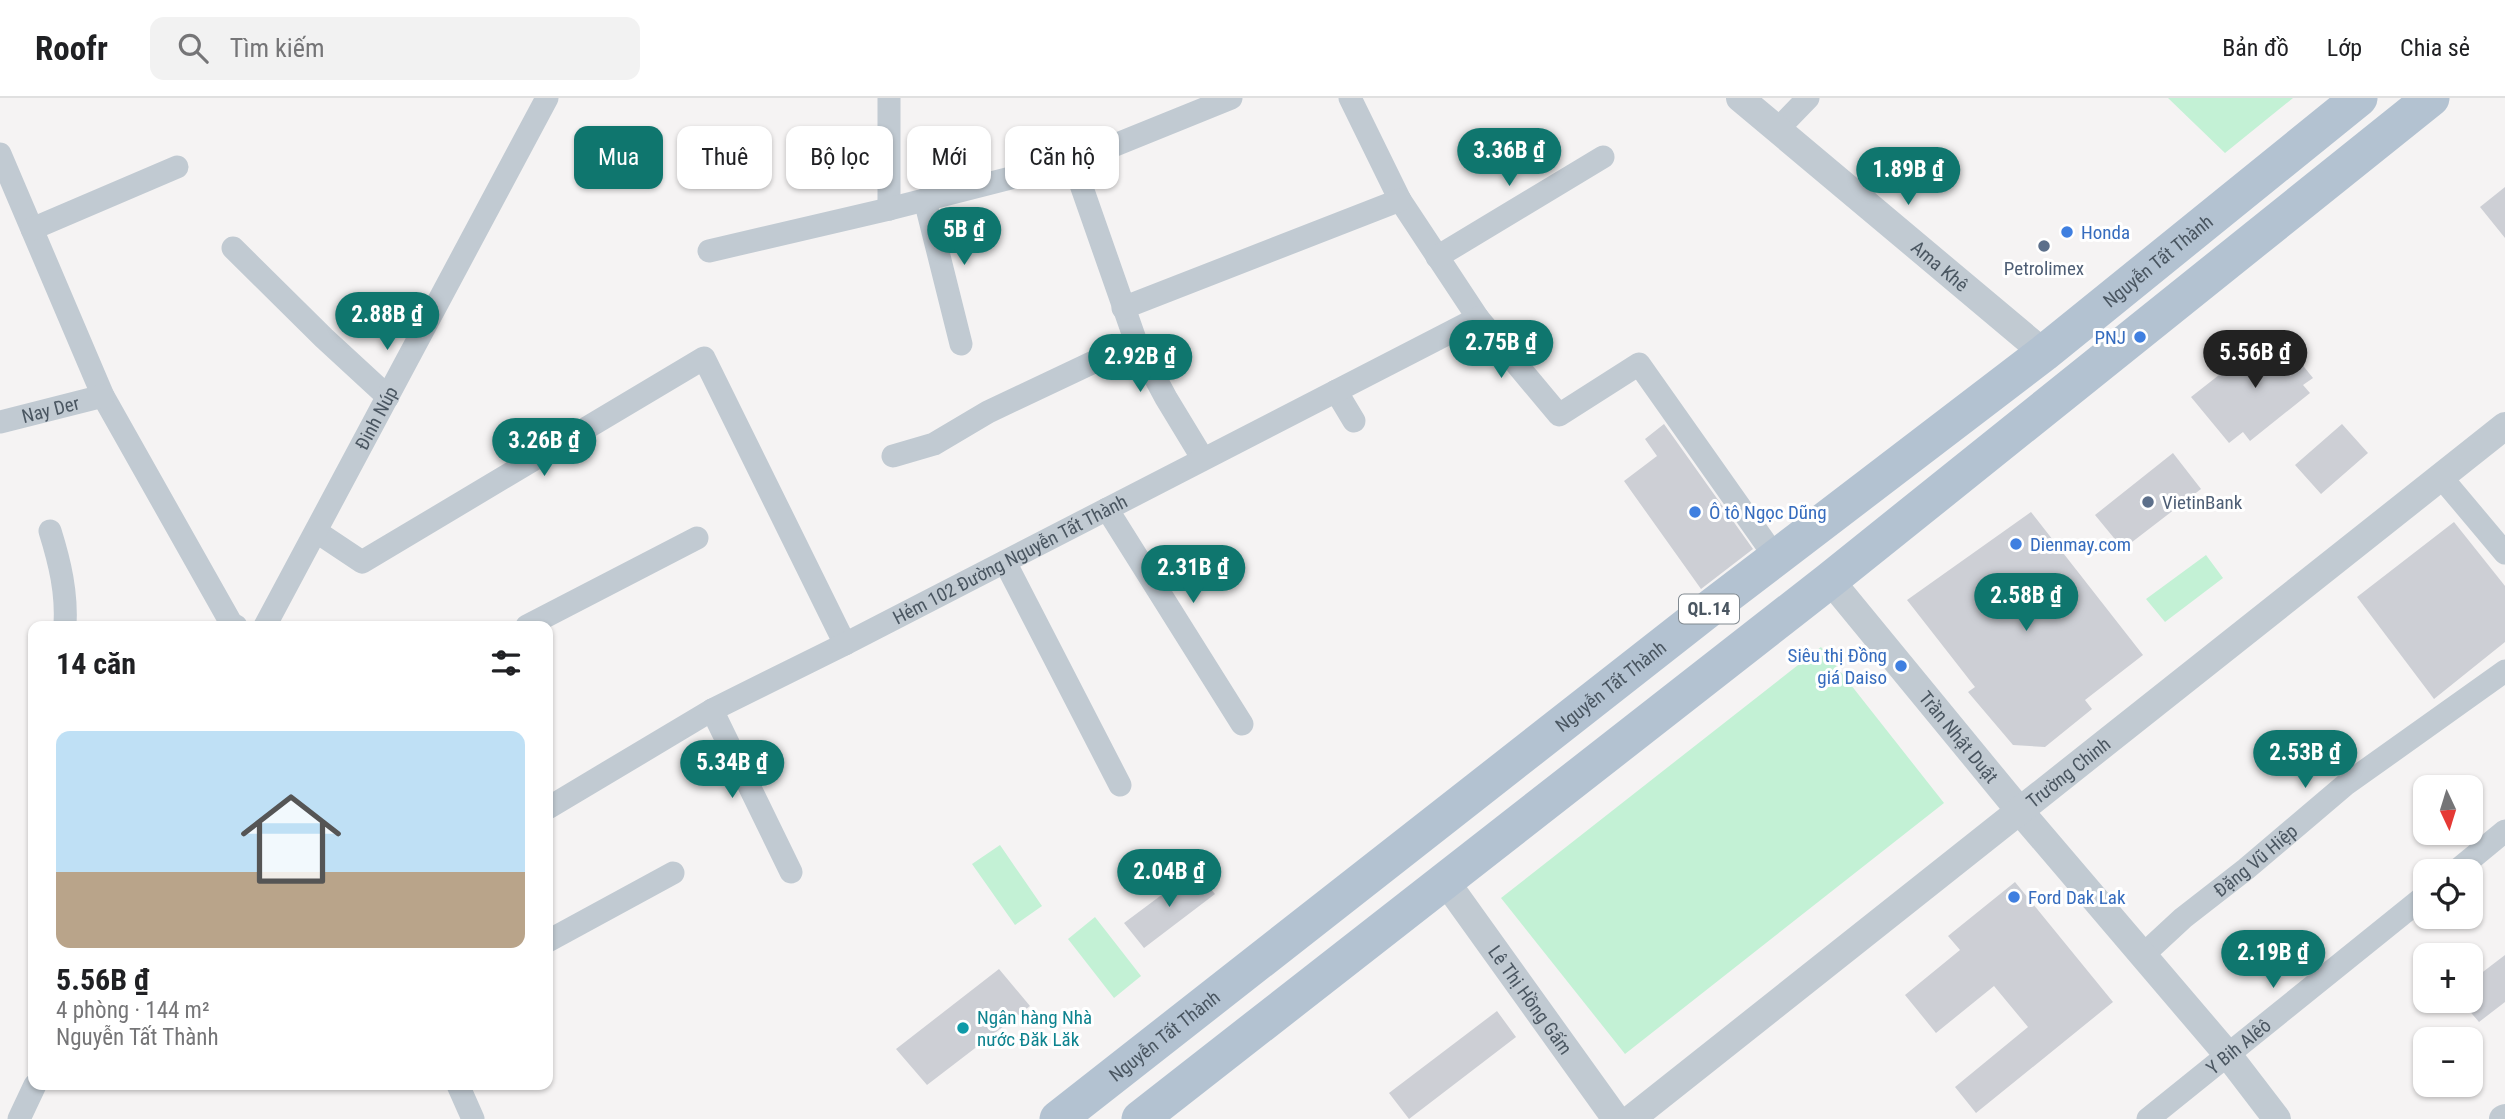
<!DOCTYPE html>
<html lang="vi">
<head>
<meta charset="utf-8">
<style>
  :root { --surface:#fff; --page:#f2f2f2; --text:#202124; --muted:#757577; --line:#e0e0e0; --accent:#0f766e }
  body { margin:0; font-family:"Roboto Condensed",sans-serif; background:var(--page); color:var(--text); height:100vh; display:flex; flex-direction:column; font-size:26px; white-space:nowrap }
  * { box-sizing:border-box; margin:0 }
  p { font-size:23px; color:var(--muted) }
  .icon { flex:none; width:38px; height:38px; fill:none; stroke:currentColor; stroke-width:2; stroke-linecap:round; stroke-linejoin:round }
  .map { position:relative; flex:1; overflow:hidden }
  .drawer { position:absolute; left:28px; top:523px; width:525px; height:469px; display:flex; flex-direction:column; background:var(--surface); border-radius:14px; box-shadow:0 2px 5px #0004 }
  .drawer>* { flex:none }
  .banner { position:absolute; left:574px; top:28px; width:665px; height:63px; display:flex; gap:14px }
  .needle { width:46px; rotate:176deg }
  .fabs { position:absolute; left:2413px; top:677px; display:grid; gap:14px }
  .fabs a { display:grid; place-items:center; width:70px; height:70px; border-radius:14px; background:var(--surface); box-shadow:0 2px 5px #0004; font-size:35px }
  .price { position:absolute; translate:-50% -60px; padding:0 16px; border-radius:24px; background:var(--accent); color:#fff; font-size:23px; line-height:46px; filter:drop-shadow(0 2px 4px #0008) }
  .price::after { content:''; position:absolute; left:50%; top:42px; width:21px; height:16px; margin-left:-10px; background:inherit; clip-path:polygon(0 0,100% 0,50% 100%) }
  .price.current { background:#222; color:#fff }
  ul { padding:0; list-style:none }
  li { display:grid; align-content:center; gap:14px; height:371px; padding:0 28px }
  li+li { border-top:2px solid var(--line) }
  li span { display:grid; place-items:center; height:217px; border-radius:14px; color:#555 }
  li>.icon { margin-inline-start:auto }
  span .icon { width:126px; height:126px; fill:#fffc; stroke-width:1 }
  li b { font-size:30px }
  h2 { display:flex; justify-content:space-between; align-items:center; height:84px; padding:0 28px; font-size:30px }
  .pill { padding:0 24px; border-radius:14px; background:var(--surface); box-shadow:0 2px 5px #0004; font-size:24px; line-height:63px }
  .pill.current { background:var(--accent); color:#fff }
  header { display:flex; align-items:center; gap:42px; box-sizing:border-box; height:98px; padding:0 35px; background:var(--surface); border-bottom:2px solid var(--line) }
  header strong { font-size:33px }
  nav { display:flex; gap:38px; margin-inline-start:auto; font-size:24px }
  .search { width:490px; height:63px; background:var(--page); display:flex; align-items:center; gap:18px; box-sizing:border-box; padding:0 24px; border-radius:14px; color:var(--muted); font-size:26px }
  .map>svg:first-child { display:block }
  .green { fill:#c3f1d5 }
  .building { fill:#cdcfd5 }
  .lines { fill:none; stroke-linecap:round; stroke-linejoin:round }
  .minor { stroke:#c1cad2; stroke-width:23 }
  .tertiary { stroke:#c1cad2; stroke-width:28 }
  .primary { stroke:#b3c2d1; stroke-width:37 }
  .shop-dot { fill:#3f7fe0; stroke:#fff; stroke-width:2.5 }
  .service-dot { fill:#5c6f8a; stroke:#fff; stroke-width:2.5 }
  .culture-dot { fill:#0f9aa8; stroke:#fff; stroke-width:2.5 }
  .labels { text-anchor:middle; stroke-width:6; stroke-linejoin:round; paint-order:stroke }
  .shield { fill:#fff; stroke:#808990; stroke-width:2 }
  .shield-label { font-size:18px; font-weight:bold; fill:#4a5661 }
  .shop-label { font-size:19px; fill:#366cbe; stroke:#fff; text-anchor:start }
  .street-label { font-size:19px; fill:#4a5661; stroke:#fff }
  .service-label { font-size:19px; fill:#4e5e75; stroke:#fff }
  .culture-label { font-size:19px; fill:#0d838f; stroke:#fff; text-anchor:start }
</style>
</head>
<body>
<header>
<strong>Roofr</strong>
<div class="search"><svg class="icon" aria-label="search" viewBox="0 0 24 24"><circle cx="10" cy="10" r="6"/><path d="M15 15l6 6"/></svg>Tìm kiếm</div>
<nav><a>Bản đồ</a><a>Lớp</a><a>Chia sẻ</a></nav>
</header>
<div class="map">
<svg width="2505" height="1021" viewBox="0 0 2505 1021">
  <rect width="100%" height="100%" fill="#f5f3f3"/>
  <path class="green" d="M 2168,0 L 2293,0 L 2225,55 Z
    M 2206,457 L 2223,480 L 2165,524 L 2146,501 Z
    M 1821,549 L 1944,705 L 1625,956 L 1501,800 Z
    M 1000,747 L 1042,808 L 1015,827 L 972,766 Z
    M 1095,819 L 1141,878 L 1114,900 L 1068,841 Z"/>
  <path class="building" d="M 2505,89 L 2505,140 L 2480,109 Z
    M 2275,233 L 2313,280 L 2303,287 L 2310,295 L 2250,343 L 2243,334 L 2229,345 L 2191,299 Z
    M 1664,326 L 1753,451 L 1701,491 L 1624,383 L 1657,358 L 1645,341 Z
    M 2342,326 L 2368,355 L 2321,396 L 2295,367 Z
    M 2173,355 L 2201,391 L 2123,451 L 2095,417 Z
    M 2031,414 L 2143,557 L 2085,602 L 2092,611 L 2045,649 L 2013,647 L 1968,594 L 1975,589 L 1907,502 Z
    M 2454,424 L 2505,488 L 2505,544 L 2434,601 L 2357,499 Z
    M 1195,772 L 1215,796 L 1144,850 L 1124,825 Z
    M 2015,784 L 2113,904 L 1976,1015 L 1955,989 L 2028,929 L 1994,888 L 1936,935 L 1905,897 L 1960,852 L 1948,838 Z
    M 2505,857 L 2505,904 L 2479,924 L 2461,903 L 2471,903 L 2471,883 Z
    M 999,871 L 1030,908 L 927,987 L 896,951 Z
    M 1497,913 L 1516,939 L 1409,1021 L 1389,995 Z"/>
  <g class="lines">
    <g class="minor">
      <path d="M 889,0 L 889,111"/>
      <path d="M 1350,0 L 1400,102 L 1478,220 L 1559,317 L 1639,266 L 1776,460"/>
      <path d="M 1777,32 L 1808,0"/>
      <path d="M 0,56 L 103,298 L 231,525 L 236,528"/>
      <path d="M 1073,64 L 1136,244 L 1166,300 L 1203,361"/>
      <path d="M 925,102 L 961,246"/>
      <path d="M 32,131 L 177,69"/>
      <path d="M 233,150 L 324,240 L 388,299"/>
      <path d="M 709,153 L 889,111 L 1073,64 L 1231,0"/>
      <path d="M 1437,159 L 1603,59"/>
      <path d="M 1123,210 L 1400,102"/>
      <path d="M 1336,293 L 1354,323"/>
      <path id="s1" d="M 0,324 L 103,298"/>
      <path d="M 893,358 L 934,346 L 988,314 L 1136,244"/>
      <path d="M 2441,379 L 2505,455"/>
      <path d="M 1107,411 L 1242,626"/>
      <path d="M 50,433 C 60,465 67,495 65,528"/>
      <path d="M 317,434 L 362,464 L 704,260 L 845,546"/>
      <path d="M 1005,464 L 1120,687"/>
      <path id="s2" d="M 265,528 L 547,0"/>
      <path d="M 527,528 L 697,440"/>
      <path d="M 712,612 L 791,774"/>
      <path id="s3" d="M 548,710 L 712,612 L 845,546 L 1478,220"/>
      <path d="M 2455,774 L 2505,733"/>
      <path d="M 548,843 L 673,775"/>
      <path id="s4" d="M 2143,857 L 2183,820 L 2246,771 L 2345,687 L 2505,573"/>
      <path d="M 458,987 L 473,1021"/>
      <path d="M 19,1021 L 35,987"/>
      <path id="s5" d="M 2148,1021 L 2426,797"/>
    </g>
    <g class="tertiary">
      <path id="s6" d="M 1740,0 L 2044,255"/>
      <path id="s7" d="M 1830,482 L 2019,712 L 2228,957 L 2277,1021"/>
      <path id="s8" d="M 1446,784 L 1616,1021"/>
      <path id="s9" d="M 1631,1021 L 2505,328"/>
      <path d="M 2503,1021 L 2505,1020"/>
    </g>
    <g class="primary">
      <path id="s10" d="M 1058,1021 L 1705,514 L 2044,255 L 2359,0"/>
      <path d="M 1140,1021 L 1830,482 L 2431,0"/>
    </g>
  </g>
  <g class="shop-dot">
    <circle cx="2067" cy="134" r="7"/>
    <circle cx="2140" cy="239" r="7"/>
    <circle cx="1695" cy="414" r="7"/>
    <circle cx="2016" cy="446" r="7"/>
    <circle cx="1901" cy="568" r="7"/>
    <circle cx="2014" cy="799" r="7"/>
  </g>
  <g class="service-dot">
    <circle cx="2044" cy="148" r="7"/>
    <circle cx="2148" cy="404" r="7"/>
  </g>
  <circle class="culture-dot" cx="963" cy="930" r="7"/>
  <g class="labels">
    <rect class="shield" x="1679" y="496.5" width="60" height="29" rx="5"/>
    <g class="shield-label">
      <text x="1709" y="517">QL.14</text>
    </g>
    <g class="shop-label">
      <text x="2081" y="141">Honda</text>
      <text x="2126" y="246" text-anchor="end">PNJ</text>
      <text x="1709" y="421">Ô tô Ngọc Dũng</text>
      <text x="2030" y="453">Dienmay.com</text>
      <text x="1887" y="564" text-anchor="end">Siêu thị Đồng<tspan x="1887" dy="22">giá Daiso</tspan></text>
      <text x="2028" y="806">Ford Dak Lak</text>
    </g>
    <g class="street-label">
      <text dy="7" stroke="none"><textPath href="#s10" startOffset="1395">Nguyễn Tất Thành</textPath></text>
      <text dy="7" stroke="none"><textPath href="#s6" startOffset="261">Ama Khê</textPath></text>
      <text dy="7" stroke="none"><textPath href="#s1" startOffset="52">Nay Der</textPath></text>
      <text dy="7" stroke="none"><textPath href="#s2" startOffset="236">Đinh Núp</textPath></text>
      <text dy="7" stroke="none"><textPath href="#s3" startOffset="525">Hẻm 102 Đường Nguyễn Tất Thành</textPath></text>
      <text dy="7" stroke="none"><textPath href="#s10" startOffset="702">Nguyễn Tất Thành</textPath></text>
      <text dy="7" stroke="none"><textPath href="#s7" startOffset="203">Trần Nhật Duật</textPath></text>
      <text dy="7" stroke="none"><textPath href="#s9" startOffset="558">Trường Chinh</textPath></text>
      <text dy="7" stroke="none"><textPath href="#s4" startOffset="147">Đặng Vũ Hiệp</textPath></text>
      <text dy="7" stroke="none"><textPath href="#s8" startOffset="145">Lê Thị Hồng Gấm</textPath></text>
      <text dy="7" stroke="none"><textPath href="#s10" startOffset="135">Nguyễn Tất Thành</textPath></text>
      <text dy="7" stroke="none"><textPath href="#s5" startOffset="116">Y Bih Alêô</textPath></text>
    </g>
    <g class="service-label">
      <text x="2044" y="177">Petrolimex</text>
      <text x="2162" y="411" text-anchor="start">VietinBank</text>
    </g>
    <g class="culture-label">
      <text x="977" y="926">Ngân hàng Nhà<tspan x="977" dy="22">nước Đăk Lăk</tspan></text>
    </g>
  </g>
</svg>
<div class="fabs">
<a><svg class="needle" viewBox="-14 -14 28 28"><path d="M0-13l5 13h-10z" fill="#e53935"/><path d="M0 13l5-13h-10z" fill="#757577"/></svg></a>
<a><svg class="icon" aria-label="locate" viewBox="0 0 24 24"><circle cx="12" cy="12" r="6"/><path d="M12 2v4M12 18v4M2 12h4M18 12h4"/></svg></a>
<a>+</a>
<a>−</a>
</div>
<b class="price" style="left:1509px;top:90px">3.36B ₫</b>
<b class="price" style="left:1908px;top:109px">1.89B ₫</b>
<b class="price" style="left:964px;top:169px">5B ₫</b>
<b class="price" style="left:387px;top:254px">2.88B ₫</b>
<b class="price" style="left:1501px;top:282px">2.75B ₫</b>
<b class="price current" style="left:2255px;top:292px">5.56B ₫</b>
<b class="price" style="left:1140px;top:296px">2.92B ₫</b>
<b class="price" style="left:544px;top:380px">3.26B ₫</b>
<b class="price" style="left:1193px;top:507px">2.31B ₫</b>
<b class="price" style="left:2026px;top:535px">2.58B ₫</b>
<b class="price" style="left:2305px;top:692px">2.53B ₫</b>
<b class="price" style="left:732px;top:702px">5.34B ₫</b>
<b class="price" style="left:1169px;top:811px">2.04B ₫</b>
<b class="price" style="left:2273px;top:892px">2.19B ₫</b>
<div class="banner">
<a class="pill current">Mua</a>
<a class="pill">Thuê</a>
<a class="pill">Bộ lọc</a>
<a class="pill">Mới</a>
<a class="pill">Căn hộ</a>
</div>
<section class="drawer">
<h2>14 căn<svg class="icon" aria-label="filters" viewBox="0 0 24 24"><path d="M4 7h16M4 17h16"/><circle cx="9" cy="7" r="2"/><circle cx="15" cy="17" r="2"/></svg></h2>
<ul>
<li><span style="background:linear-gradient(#bfe0f5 65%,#b9a48a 0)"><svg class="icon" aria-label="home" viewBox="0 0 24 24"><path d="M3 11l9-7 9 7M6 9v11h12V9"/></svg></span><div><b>5.56B ₫</b><p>4 phòng · 144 m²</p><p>Nguyễn Tất Thành</p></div></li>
</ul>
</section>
</div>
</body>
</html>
